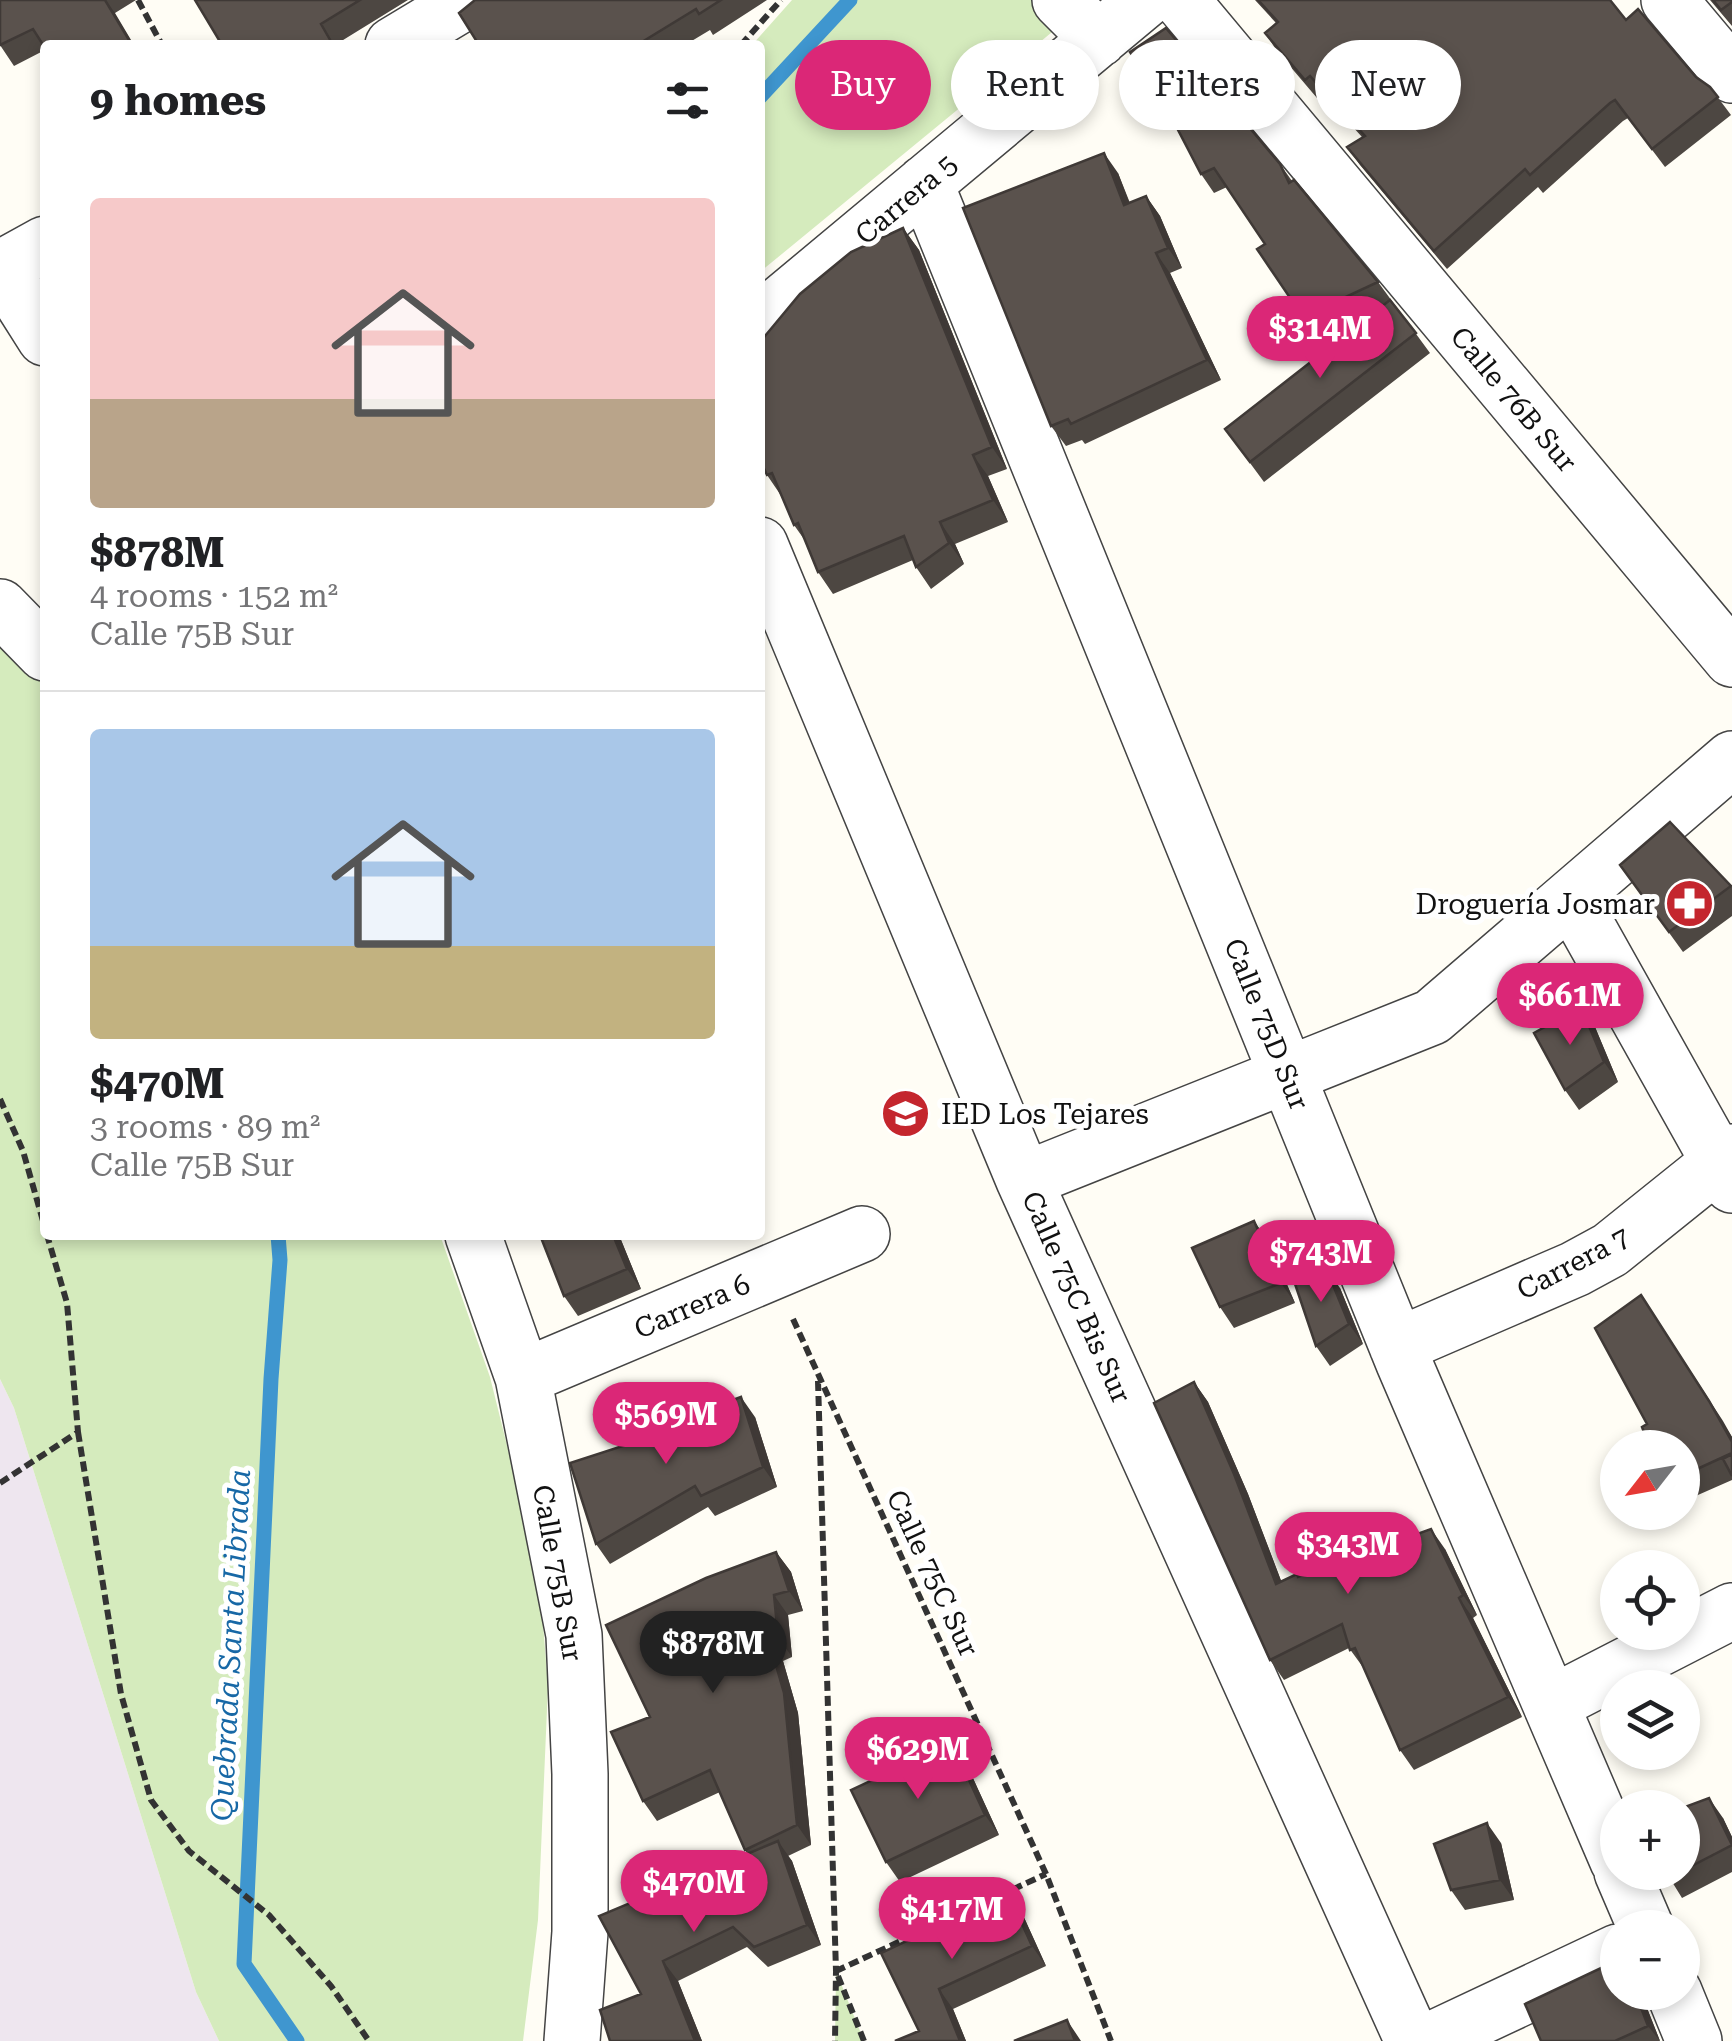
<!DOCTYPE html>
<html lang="en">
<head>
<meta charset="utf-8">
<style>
  :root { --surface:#fff; --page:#f2f2f2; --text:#202124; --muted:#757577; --line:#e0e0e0; --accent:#db2777 }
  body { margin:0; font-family:"Roboto Serif",serif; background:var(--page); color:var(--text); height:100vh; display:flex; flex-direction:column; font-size:38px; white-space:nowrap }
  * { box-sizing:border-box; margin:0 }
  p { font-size:32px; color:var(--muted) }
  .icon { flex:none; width:55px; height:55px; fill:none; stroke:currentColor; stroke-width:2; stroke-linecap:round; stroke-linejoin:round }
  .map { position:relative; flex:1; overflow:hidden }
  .side { position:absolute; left:40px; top:40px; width:725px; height:1200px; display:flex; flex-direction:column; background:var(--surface); border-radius:10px; box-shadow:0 5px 15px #0003 }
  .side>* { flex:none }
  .banner { position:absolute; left:795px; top:40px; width:785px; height:90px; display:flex; gap:20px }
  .needle { width:65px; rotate:239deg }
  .buttons { position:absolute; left:1600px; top:1430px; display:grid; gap:20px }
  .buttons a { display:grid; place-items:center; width:100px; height:100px; border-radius:50%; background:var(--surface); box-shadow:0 5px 15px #0003; font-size:50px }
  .price { position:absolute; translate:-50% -85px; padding:0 22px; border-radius:35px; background:var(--accent); color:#fff; font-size:32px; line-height:65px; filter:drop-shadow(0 2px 5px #0008) }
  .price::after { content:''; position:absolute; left:50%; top:60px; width:30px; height:22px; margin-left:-15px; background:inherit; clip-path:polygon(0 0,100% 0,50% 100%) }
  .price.current { background:#222; color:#fff }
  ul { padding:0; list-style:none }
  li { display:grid; align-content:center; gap:20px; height:530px; padding:0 50px }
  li+li { border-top:2px solid var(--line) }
  li span { display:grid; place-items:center; height:310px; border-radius:10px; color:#555 }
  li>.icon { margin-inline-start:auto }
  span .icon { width:180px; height:180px; fill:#fffc; stroke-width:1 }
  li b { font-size:42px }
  h2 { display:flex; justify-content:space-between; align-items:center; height:120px; padding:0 50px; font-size:42px }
  .tag { padding:0 35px; border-radius:45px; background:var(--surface); box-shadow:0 5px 15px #0003; font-size:35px; line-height:90px }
  .tag.current { background:var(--accent); color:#fff }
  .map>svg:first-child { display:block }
  .industrial { fill:#eee6ef }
  .green { fill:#d5ebbd }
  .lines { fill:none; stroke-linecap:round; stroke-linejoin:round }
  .stream { stroke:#3f96cf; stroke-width:15 }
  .minor-casing { stroke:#444; stroke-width:58 }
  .path { stroke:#333; stroke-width:6; stroke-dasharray:10 5; stroke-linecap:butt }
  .minor { stroke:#fff; stroke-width:55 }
  .wall { fill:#4d4742 }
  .shaded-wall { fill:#3f3936 }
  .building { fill:#5a524d; stroke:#3f3936; stroke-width:2.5 }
  .labels { text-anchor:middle; stroke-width:10; stroke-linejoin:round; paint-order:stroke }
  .street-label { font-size:28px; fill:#111; stroke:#fff }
  .poi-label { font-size:28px; fill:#111; stroke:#fff; text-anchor:end }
  .water-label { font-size:30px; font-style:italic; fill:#1768a6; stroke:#fff }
</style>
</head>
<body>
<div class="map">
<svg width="1732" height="2041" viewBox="0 0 1732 2041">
  <rect width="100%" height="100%" fill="#fffdf5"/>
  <path class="industrial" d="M 0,1379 L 14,1408 L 196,1992 L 219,2041 L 0,2041 Z"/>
  <path class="green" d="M 792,0 L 1091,0 L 760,272 L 760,45 L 752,45 Z
    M 0,633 L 45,677 L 45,1235 L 440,1235 L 490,1377 L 539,1574 L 548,1686 L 538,1920 L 523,2041 L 219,2041 L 196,1992 L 14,1408 L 0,1379 Z
    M 836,1971 L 864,2041 L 835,2041 Z"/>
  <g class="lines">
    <path class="stream" d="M 760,97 L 850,0
      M 278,1235 L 280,1260 L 271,1379 L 244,1964 L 297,2041"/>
    <defs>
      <path id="minor" d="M 1060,0 L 1099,39
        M 1181,0 L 1732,659
        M 1669,0 L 1732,75
        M 393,45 L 468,0
        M 925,183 L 1404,1363 L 1618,1861
        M 0,267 L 45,338
        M 0,269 L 45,244
        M 760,321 L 1145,0
        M 760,545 L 1024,1180 L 1413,2041
        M 0,607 L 45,653
        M 1571,898 L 1732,1185
        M 1024,1180 L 1432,1017 L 1732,759
        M 473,1235 L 523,1377 L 574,1635 L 580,1774 L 580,1932 L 572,2041
        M 1397,1346 L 1575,1269 L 1610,1250 L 1732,1152
        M 523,1377 L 862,1234
        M 1551,1704 L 1732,1611
        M 1622,1872 L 1646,1928
        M 1674,1992 L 1694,2041
        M 1429,2041 L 1618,1952"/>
    </defs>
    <use href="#minor" class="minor-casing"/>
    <path class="path" d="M 138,0 L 162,45
      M 741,45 L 781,0
      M 0,1099 L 23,1151 L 45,1228
      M 793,1319 L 1046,1874 L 1111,2041
      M 818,1381 L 836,1971 L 835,2041
      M 78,1432 L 121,1694 L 151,1800 L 189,1851 L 269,1915 L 331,1986 L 369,2041
      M 0,1483 L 78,1432 L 67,1303 L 47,1235
      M 864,2041 L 836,1971 L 1046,1874"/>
    <use href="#minor" class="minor"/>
  </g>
  <path class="wall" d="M 0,0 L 136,0 L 115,13 L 45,45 L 45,50 L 14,66 L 0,45 Z
    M 195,0 L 408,0 L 335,45 L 222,45 Z
    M 475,0 L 767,0 L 713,35 L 710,30 L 685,45 L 479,45 Z
    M 1255,0 L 1610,0 L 1626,20 L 1696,77 L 1710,87 L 1731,115 L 1665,167 L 1628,118 L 1623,121 L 1543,193 L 1538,187 L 1447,269 L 1360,165 L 1347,147 L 1362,137 L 1323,94 L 1317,98 L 1277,51 L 1265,33 L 1276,23 Z
    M 1710,0 L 1732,0 L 1732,26 Z
    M 1227,113 L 1280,164 L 1292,181 L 1378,282 L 1430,353 L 1264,482 L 1225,429 L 1388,302 L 1316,336 L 1257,249 L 1265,244 L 1227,187 L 1214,193 L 1201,174 Z
    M 1118,173 L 1130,203 L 1146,196 L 1160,216 L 1182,268 L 1170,273 L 1221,380 L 1085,444 L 1082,440 L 1066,446 L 1051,426 Z
    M 903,228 L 919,250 L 1007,469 L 988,476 L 1008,522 L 955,544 L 964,564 L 931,589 L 916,567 L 913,560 L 833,594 L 818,572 L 806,542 L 794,525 L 782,497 L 767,475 Z
    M 1670,822 L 1732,887 L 1732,916 L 1683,952 L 1620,865 Z
    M 1595,1027 L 1618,1082 L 1579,1110 L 1565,1090 Z
    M 1254,1221 L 1268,1241 L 1295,1303 L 1234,1328 L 1220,1307 Z
    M 619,1235 L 641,1289 L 578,1316 L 564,1296 Z
    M 1340,1288 L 1363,1344 L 1330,1366 L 1316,1346 Z
    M 1641,1295 L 1732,1437 L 1732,1480 L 1682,1502 L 1682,1448 L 1647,1424 Z
    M 1194,1382 L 1208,1402 L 1248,1494 L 1281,1581 L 1299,1576 L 1445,1549 L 1477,1615 L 1473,1618 L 1522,1717 L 1414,1770 L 1400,1750 L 1365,1670 L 1349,1648 L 1284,1680 L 1270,1660 Z
    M 755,1417 L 777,1487 L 715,1516 L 708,1507 L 610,1564 L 596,1544 Z
    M 776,1552 L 791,1572 L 803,1611 L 788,1615 L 792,1657 L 783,1661 L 798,1713 L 811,1845 L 788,1856 L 792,1861 L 821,1945 L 768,1967 L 747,1947 L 678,1981 L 702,2041 L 610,2041 L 641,1994 L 599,1916 L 747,1854 L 720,1792 L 657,1821 L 643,1801 L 650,1717 Z
    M 966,1763 L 999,1835 L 900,1882 L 886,1862 Z
    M 1682,1808 L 1723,1818 L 1732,1837 L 1732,1872 L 1682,1898 L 1666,1872 L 1682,1872 Z
    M 1501,1843 L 1514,1900 L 1465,1910 L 1451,1890 Z
    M 1008,1893 L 1022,1913 L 1046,1966 L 953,2009 L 966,2041 L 895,2041 L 919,2031 L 881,1953 Z
    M 1645,2003 L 1660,2041 L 1541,2041 Z"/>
  <path class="shaded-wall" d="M 105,0 L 115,13 L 134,45 L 132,45 Z
    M 1104,153 L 1118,173 L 1138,226 L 1124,205 Z
    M 1146,196 L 1160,216 L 1182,268 L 1168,248 Z
    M 903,228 L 919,250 L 1007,469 L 992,447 Z
    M 1156,253 L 1170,273 L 1221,380 L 1207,360 Z
    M 973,455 L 988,476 L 1008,522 L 993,500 Z
    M 940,522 L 955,544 L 964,564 L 949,543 Z
    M 1581,1007 L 1595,1027 L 1618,1082 L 1604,1062 Z
    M 1254,1221 L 1268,1241 L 1295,1303 L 1281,1283 Z
    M 613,1235 L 619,1235 L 641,1289 L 627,1269 Z
    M 1326,1268 L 1340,1288 L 1363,1344 L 1349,1324 Z
    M 1641,1295 L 1723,1421 L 1732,1437 L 1732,1442 Z
    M 1194,1382 L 1208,1402 L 1248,1494 L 1290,1604 L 1276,1584 Z
    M 741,1397 L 755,1417 L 777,1487 L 763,1467 Z
    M 1431,1529 L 1445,1549 L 1477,1615 L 1463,1595 Z
    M 776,1552 L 791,1572 L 803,1611 L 789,1591 Z
    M 774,1595 L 788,1615 L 792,1657 L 778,1637 Z
    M 1459,1598 L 1473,1618 L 1522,1717 L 1508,1697 Z
    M 769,1641 L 783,1661 L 798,1713 L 811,1845 L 797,1825 Z
    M 952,1743 L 966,1763 L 999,1835 L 985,1815 Z
    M 1709,1798 L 1723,1818 L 1732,1837 L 1732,1845 Z
    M 1487,1823 L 1501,1843 L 1514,1900 L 1500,1880 Z
    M 778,1841 L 792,1861 L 821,1945 L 807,1925 Z
    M 1008,1893 L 1022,1913 L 1046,1966 L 1032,1946 Z
    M 663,1961 L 678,1981 L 702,2041 L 695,2041 Z
    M 939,1989 L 953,2009 L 966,2041 L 960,2041 Z
    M 1635,1992 L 1644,1992 L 1645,2003 L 1660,2041 L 1648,2026 Z
    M 1067,2020 L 1081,2041 L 1075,2041 Z"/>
  <path class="building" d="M 0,0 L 105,0 L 132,45 L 45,45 L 45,48 L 33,29 L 0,45 Z
    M 195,0 L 360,0 L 321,24 L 333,45 L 222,45 Z
    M 475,0 L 721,0 L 699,14 L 696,9 L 637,45 L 479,45 L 459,13 Z
    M 1258,0 L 1610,0 L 1626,20 L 1638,9 L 1696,77 L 1710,87 L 1718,97 L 1652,149 L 1615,100 L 1610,103 L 1530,175 L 1525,169 L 1434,251 L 1347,147 L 1365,136 L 1310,76 L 1305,80 L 1265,33 L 1278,22 Z
    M 1713,0 L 1732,0 L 1732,2 L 1721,10 Z
    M 1166,28 L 1186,52 L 1226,113 L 1234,109 L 1280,164 L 1289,183 L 1294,180 L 1378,282 L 1303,317 L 1257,249 L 1265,244 L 1214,168 L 1201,174 L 1176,126 L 1180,124 L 1130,52 Z
    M 1104,153 L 1124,205 L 1146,196 L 1168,248 L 1156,253 L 1207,360 L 1071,424 L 1068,419 L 1051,426 L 963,208 Z
    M 903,228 L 992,447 L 973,455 L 993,500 L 940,522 L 949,543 L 916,567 L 904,536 L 818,572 L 798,523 L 794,525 L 772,473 L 767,475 L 760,460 L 760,342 L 800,294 L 851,252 Z
    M 1390,300 L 1416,333 L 1250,462 L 1225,429 Z
    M 1670,822 L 1731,886 L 1669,932 L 1620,865 Z
    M 1581,1007 L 1604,1062 L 1565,1090 L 1534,1033 Z
    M 1254,1221 L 1281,1283 L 1220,1307 L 1192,1248 Z
    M 540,1235 L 613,1235 L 627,1269 L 564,1296 Z
    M 1326,1268 L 1349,1324 L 1316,1346 L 1294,1281 Z
    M 1641,1295 L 1709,1401 L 1732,1442 L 1732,1453 L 1682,1476 L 1682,1448 L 1650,1448 L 1642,1427 L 1647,1424 L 1595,1328 Z
    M 1194,1382 L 1234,1474 L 1276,1584 L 1297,1574 L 1298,1577 L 1431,1529 L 1463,1595 L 1459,1598 L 1508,1697 L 1400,1750 L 1355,1648 L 1350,1650 L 1342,1624 L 1270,1660 L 1154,1403 Z
    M 741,1397 L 763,1467 L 701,1496 L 695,1486 L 596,1544 L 570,1463 L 666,1432 L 663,1426 Z
    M 1732,1454 L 1732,1476 L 1723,1459 Z
    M 776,1552 L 789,1591 L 774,1595 L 778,1637 L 769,1641 L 784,1693 L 797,1825 L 745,1850 L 710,1770 L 643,1801 L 611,1732 L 650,1717 L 606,1625 L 706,1578 Z
    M 952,1743 L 985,1815 L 886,1862 L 851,1790 Z
    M 1709,1798 L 1732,1845 L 1682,1871 L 1682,1808 Z
    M 1487,1823 L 1500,1880 L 1451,1890 L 1434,1844 Z
    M 778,1841 L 807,1925 L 754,1947 L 733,1927 L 663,1961 L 695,2041 L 610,2041 L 600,2010 L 641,1994 L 599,1916 Z
    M 1666,1872 L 1679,1872 L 1668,1878 Z
    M 1008,1893 L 1032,1946 L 939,1989 L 960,2041 L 895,2041 L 919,2031 L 881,1953 Z
    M 1618,1960 L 1618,1992 L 1635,1992 L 1648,2026 L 1615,2041 L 1541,2041 L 1525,2004 Z
    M 1067,2020 L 1075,2041 L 1014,2041 Z"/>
  <defs>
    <symbol id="pharmacy-disc" viewBox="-11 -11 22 22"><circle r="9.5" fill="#c4262e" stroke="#fff"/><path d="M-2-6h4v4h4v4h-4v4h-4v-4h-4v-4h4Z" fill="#fff"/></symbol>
    <symbol id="school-disc" viewBox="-11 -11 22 22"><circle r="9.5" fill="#c4262e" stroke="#fff"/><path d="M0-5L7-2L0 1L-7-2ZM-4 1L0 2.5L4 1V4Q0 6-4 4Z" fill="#fff"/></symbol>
  </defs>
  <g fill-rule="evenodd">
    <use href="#pharmacy-disc" x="1662" y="876" width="55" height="55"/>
    <use href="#school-disc" x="878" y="1086" width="55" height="55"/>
  </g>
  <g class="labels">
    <g class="street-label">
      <text transform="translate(906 199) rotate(-40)" y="10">Carrera 5</text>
      <text transform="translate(1514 399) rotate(50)" y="10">Calle 76B Sur</text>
      <text transform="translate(1267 1024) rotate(68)" y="10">Calle 75D Sur</text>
      <text transform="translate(1573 1263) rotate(-28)" y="10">Carrera 7</text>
      <text transform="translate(1077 1297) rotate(66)" y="10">Calle 75C Bis Sur</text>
      <text transform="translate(692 1306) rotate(-23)" y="10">Carrera 6</text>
      <text transform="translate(558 1573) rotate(80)" y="10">Calle 75B Sur</text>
      <text transform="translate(933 1573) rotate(65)" y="10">Calle 75C Sur</text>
    </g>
    <g class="poi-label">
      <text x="1655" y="914">Droguería Josmar</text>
      <text x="941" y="1124" text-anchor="start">IED Los Tejares</text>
    </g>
    <g class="water-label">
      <text transform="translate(231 1645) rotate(-87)" y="10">Quebrada Santa Librada</text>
    </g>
  </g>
</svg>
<div class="buttons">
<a><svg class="needle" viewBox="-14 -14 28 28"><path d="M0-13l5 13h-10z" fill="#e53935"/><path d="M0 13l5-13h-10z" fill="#757577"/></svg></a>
<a><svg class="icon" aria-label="locate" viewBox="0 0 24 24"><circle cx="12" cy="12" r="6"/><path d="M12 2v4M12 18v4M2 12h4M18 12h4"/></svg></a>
<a><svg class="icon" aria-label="layers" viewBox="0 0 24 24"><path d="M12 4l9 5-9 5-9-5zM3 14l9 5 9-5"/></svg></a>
<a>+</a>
<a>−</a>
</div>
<b class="price" style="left:1320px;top:381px">$314M</b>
<b class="price" style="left:1570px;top:1048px">$661M</b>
<b class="price" style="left:1321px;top:1305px">$743M</b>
<b class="price" style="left:666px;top:1467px">$569M</b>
<b class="price" style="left:1348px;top:1597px">$343M</b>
<b class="price current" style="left:713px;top:1696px">$878M</b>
<b class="price" style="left:918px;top:1802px">$629M</b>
<b class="price" style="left:694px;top:1935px">$470M</b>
<b class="price" style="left:952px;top:1962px">$417M</b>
<div class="banner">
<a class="tag current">Buy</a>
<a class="tag">Rent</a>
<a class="tag">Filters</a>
<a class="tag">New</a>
</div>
<section class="side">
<h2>9 homes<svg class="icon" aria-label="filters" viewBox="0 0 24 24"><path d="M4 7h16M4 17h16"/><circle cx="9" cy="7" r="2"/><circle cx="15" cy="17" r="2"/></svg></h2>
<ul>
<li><span style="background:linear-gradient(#f6c9c9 65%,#b9a48a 0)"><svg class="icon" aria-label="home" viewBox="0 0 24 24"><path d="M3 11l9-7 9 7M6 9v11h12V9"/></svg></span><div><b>$878M</b><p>4 rooms · 152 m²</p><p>Calle 75B Sur</p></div></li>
<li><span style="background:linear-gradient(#a9c7e8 70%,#c2b280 0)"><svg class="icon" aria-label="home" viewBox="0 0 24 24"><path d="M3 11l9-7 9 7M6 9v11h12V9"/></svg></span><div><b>$470M</b><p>3 rooms · 89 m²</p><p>Calle 75B Sur</p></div></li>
</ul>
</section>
</div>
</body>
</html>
